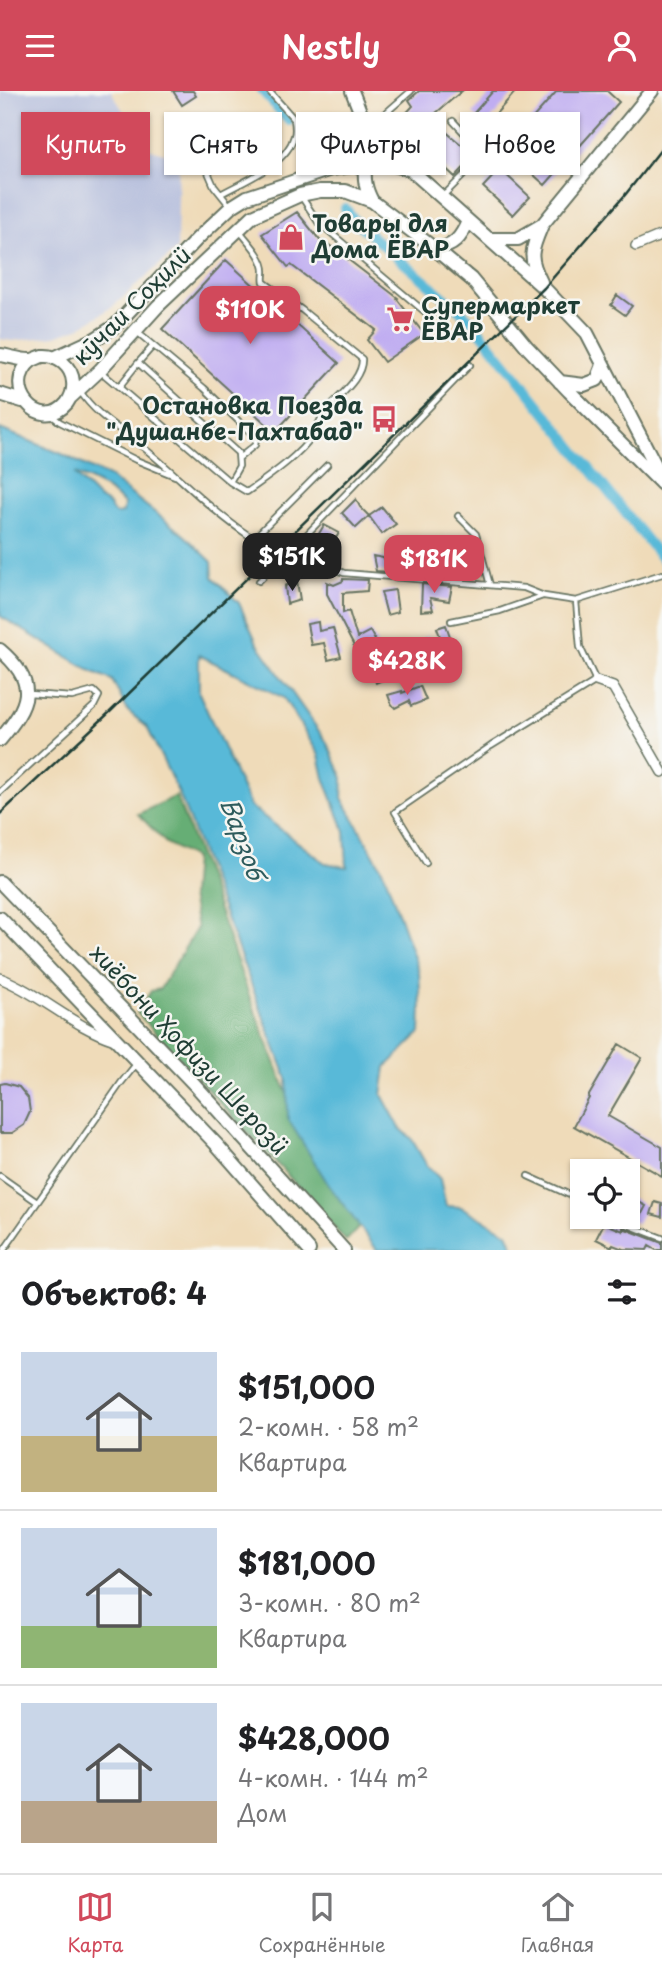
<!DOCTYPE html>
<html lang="ru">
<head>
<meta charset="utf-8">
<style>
  :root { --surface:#fff; --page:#f2f2f2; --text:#202124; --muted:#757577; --line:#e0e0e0; --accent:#d1495b }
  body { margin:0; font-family:"Playpen Sans",sans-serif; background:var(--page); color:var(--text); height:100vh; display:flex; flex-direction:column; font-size:26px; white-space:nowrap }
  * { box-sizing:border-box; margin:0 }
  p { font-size:23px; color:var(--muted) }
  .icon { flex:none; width:38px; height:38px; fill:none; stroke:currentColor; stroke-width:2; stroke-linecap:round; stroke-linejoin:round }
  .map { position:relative; height:1159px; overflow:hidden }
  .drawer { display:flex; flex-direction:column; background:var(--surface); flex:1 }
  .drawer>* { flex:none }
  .top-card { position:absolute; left:21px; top:21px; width:621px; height:63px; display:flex; gap:14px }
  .fabs { position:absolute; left:570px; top:1068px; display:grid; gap:14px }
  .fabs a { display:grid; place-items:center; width:70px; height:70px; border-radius:0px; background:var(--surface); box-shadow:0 2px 5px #0004; font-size:35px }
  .price { position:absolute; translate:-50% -60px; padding:0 16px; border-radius:14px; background:var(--accent); color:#fff; font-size:23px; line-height:46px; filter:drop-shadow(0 2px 4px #0008) }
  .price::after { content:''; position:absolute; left:50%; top:42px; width:21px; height:16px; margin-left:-10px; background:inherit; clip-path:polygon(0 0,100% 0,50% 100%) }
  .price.active { background:#222; color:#fff }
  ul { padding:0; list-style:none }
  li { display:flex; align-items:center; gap:21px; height:175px; padding:0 21px }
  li+li { border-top:2px solid var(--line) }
  li span { display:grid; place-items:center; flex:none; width:196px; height:140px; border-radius:0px; color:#555 }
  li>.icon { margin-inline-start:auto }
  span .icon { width:84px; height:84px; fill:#fffc; stroke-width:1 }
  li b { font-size:30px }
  h2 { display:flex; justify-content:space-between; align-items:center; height:84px; padding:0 21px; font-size:30px }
  .pill { padding:0 24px; border-radius:0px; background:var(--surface); box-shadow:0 2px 5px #0004; font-size:24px; line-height:63px }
  .pill.active { background:var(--accent); color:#fff }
  header { display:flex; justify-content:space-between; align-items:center; height:91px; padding:0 21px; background:var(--accent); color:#fff; font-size:32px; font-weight:600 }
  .dock { display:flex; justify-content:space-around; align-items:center; height:98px; border-top:2px solid var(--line); background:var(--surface); font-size:19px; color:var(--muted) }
  .dock a { display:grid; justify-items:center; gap:4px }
  .dock .active { color:var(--accent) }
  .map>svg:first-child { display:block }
  .industrial { fill:#bbc3de }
  .forest { fill:#66ae75; stroke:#427654; stroke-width:2 }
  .water { fill:#59b9d8; stroke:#3c7b86; stroke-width:2; fill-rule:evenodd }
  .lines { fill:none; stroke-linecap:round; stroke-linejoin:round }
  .canal { stroke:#59b9d8; stroke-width:10 }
  .building { fill:#c0adf1 }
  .lane-casing { stroke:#687463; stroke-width:8 }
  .street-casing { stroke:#687463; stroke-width:12 }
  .secondary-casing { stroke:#687463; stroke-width:16 }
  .lane { stroke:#fff; stroke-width:4.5 }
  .street { stroke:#fff; stroke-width:9 }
  .secondary { stroke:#fff; stroke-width:12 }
  .rail { stroke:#1f3d34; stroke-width:2.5 }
  .labels { text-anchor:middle; stroke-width:5; stroke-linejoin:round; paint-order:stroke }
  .poi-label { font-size:23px; font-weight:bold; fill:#1f3d34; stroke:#f6f6f2; text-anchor:start }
  .street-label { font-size:23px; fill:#1f3d34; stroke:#f6f6f2 }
  .water-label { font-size:24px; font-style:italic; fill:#2e5c5d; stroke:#f6f6f2 }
</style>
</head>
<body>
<header><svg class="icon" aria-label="menu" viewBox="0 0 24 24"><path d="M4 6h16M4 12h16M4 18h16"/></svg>Nestly<svg class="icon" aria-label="person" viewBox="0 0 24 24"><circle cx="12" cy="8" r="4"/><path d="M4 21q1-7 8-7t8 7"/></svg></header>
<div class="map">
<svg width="662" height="1159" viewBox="0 0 662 1159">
  <rect width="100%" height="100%" fill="#f6f6f2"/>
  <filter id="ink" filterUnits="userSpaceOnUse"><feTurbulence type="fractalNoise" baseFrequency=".0143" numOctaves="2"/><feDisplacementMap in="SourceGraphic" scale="14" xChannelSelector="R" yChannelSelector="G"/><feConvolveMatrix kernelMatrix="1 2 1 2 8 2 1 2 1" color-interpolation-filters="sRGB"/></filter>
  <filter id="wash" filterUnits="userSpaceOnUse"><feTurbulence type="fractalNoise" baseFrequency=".00686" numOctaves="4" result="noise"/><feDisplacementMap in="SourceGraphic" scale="28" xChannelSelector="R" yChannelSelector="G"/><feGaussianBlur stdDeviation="1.57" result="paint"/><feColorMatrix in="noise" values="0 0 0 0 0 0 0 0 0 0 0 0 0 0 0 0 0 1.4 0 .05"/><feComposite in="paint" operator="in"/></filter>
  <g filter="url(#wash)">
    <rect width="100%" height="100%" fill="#efdbb9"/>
    <path class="industrial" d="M 0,0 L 111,0 L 146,57 L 179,66 L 177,158 L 111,217 L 79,237 L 55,245 L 12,250 L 0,248 Z"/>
    <path class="forest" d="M 176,705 L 208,788 L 250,907 L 299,1033 L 364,1131 L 346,1150 L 292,1089 L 137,922 L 151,900 L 160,898 L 197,837 L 191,805 L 194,767 L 166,752 L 138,723 Z"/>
    <path class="water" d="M 0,338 L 62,363 L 109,386 L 184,444 L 212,471 L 213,486 L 239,512 L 257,552 L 326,650 L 343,687 L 342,707 L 385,784 L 419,881 L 421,918 L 420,942 L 386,976 L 382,1004 L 400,1037 L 411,1047 L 426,1073 L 440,1088 L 446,1115 L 461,1116 L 507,1142 L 515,1159 L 377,1159 L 328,1093 L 288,1028 L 287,988 L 180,705 L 147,636 L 128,620 L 112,589 L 91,580 L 0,525 ZM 74,383 C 93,389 110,399 124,413 L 123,422 L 115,423 L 108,413 L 98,407 ZM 199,564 L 284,607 L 319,664 L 324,687 L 345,741 L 347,776 L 325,772 L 250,715 L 199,602 Z"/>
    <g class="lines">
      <path class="canal" d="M 262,0 L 289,30
        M 345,117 L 359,134 L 471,229 L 662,468"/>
    </g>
    <g id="blocks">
      <path class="building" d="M 173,0 L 193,0 L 196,5 L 182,14 Z
        M 419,0 L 462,0 L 423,33 L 439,47 L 445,40 L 475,65 L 455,86 L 397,32 L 413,15 L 409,9 Z
        M 493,0 L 516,0 L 486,34 L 473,23 Z
        M 557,0 L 607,0 L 619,11 L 545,94 L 505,58 Z
        M 500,78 L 530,106 L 513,124 L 483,96 Z
        M 297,121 L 322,152 L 324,150 L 398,207 L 397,208 L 424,243 L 384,271 L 367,249 L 376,239 L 291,174 L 288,176 L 262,143 Z
        M 226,169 L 339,272 L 275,341 L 162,238 Z
        M 617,204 L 632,215 L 625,224 L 611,214 Z
        M 356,408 L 360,416 L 369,425 L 356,437 L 342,422 Z
        M 382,416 L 396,433 L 382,443 L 369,425 Z
        M 324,434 L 339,442 L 332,454 L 317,446 Z
        M 472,447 L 466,453 L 469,466 L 458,469 L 456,460 L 434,476 L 426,465 L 440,456 Z
        M 373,465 L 383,467 L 391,471 L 389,481 L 376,480 Z
        M 413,465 L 422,476 L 414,483 L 403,472 Z
        M 343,488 L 368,489 L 367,500 L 343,502 L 343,522 L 349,520 L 357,547 L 370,540 L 377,553 L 362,561 L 363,564 L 359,565 L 327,503 L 327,491 L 334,494 L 343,490 Z
        M 297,490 L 300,509 L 287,513 L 285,495 Z
        M 422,493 L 452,496 L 449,510 L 430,507 L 433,519 L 421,520 Z
        M 395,499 L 398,521 L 387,524 L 381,501 Z
        M 318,531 L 319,540 L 333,537 L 341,566 L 328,569 L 324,552 L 311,554 L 307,533 Z
        M 446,534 L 451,548 L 442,551 L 437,537 Z
        M 427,545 L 445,573 L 440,580 L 420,551 Z
        M 404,567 L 412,578 L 399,587 L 396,583 L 376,592 L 372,580 Z
        M 420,595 L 426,609 L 411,615 L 409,610 L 395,617 L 391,612 L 388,604 L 402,600 L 402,602 Z
        M 619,953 L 642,967 L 608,1025 L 662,1056 L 662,1085 L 574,1035 L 589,1007 L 588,1006 Z
        M 5,992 L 19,996 L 28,1007 L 30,1021 L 24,1034 L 12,1042 L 0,1042 L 0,993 Z
        M 628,1105 L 646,1115 L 637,1132 L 628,1129 L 632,1118 L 628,1115 Z
        M 655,1111 L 662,1113 L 662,1126 L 651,1123 Z
        M 604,1132 L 623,1140 L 623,1137 L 662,1152 L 662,1159 L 656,1159 L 649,1155 L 647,1159 L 623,1158 L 613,1154 L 612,1156 L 596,1148 Z"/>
    </g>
  </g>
  <g filter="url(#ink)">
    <use href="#blocks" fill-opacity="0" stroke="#687463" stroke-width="2"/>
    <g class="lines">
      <defs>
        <path id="lane" d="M 372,34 L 411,0
          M 191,42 L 214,95 L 230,115
          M 221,103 C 244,90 287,74 294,45 C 296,40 295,34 294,28 L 269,0
          M 301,105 L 318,131 L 431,226
          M 443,105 L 478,70 L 480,64 L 480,59 L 453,30
          M 137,241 L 204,297 L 252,343 L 256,349 L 255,354 L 239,367
          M 138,272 L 153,255
          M 100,280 L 230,391 L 247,401 C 268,386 298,366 313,344 C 318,336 320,327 326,320 C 337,306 363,288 362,268 L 302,219 L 264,191 C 263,188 264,184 264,180 C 264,166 247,150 240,140
          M 119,296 L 138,272 L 238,362 L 239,375 L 230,391
          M 80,300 C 95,324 122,339 144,357 C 179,385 210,419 248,444 L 255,446 L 327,374
          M 51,324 L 60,331 L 136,369 L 175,385
          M 458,425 L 476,443 L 490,494
          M 259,490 L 309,441
          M 576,510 L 662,483
          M 451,530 L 500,520 L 543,505
          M 0,701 L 94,615 L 99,605 L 94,600 L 72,606 L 29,603
          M 426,772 L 395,721 L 491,655 L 596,590 L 580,556 L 576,510 L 544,505 L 524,497 L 344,482 C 320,474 316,464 309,441 L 470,274
          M 0,1085 L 37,1111
          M 528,1085 L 583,1110
          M 612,1125 L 628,1134 L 662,1147
          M 4,1159 L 121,992 L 137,972"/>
        <path id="street" d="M 636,155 L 662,144
          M 596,590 L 613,596 L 662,681
          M 0,887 C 41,903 73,936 115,949"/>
        <path id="secondary" d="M 363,28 L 411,79 L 544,197 L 587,242 L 662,387
          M 411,79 L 378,69 L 365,73 C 364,88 365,97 372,110 L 435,158 L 471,188 L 528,257 L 569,300 L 662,393
          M 489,148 L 518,148 L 542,134
          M 435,158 C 454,156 461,147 468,130
          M 541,191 C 528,165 531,160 542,134 L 652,0
          M 0,264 C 10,265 23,270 32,269 C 36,268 39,266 43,265 C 58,264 72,276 73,291 C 74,298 71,306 67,312 C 40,344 0,295 32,269
          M 54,267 L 95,248 L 115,235 L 198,147 L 231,116 L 247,106 L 331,78 L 365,73 L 363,28 L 352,0
          M 560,291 L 584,294 L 597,289 L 603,274
          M 0,303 L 22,310
          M 71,306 L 100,279 L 158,215 L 253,125 L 300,104 L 320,100 L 345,100 L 372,110
          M 0,559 C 40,593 29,614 0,649
          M 0,791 L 195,994 L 344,1159
          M 0,827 L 217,1054 L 309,1159"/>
      </defs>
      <use href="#lane" class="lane-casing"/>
      <use href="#street" class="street-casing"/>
      <use href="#secondary" class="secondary-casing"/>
      <use href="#lane" class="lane"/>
      <use href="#street" class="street"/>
      <use href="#secondary" class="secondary"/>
      <path class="rail" d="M 0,723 L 111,620 L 544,197 L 625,104 L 662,57"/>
    </g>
  </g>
  <defs>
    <symbol id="shop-bare" viewBox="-9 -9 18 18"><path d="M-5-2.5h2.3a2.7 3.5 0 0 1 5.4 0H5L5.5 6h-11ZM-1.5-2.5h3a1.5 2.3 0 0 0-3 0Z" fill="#d1495b" stroke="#f6f6f2" stroke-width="2.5" paint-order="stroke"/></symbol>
    <symbol id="supermarket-bare" viewBox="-9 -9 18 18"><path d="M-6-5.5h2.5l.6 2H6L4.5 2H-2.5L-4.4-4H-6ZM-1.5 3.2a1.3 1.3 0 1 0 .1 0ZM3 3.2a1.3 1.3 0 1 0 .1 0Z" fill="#d1495b" stroke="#f6f6f2" stroke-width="2.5" paint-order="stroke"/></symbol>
    <symbol id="bus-bare" viewBox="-9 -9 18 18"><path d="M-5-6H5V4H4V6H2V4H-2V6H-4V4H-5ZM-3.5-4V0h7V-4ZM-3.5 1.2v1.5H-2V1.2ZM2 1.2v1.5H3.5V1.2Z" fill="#d1495b" stroke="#f6f6f2" stroke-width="2.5" paint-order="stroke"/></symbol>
  </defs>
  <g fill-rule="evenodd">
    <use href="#shop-bare" x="272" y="127" width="38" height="38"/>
    <use href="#supermarket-bare" x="381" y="209" width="38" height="38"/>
    <use href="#bus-bare" x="365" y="309" width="38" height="38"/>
  </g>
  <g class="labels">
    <g class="poi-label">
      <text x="312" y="141">Товары для<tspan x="312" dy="26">Дома ЁВАР</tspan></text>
      <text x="421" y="223">Супермаркет<tspan x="421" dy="26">ЁВАР</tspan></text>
      <text x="363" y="323" text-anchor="end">Остановка Поезда<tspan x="363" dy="26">"Душанбе-Пахтабад"</tspan></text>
    </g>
    <g class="street-label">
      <text transform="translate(132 215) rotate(-45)" y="8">кӯчаи Соҳилӣ</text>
      <text transform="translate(189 959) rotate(47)" y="8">хиёбони Ҳофизи Шерозӣ</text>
    </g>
    <g class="water-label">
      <text transform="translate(242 748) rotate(70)" y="8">Варзоб</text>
    </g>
  </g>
</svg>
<div class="fabs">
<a><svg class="icon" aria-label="locate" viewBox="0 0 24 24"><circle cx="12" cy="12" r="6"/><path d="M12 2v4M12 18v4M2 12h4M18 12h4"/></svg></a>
</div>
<b class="price" style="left:250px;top:255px">$110K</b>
<b class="price active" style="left:292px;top:502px">$151K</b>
<b class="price" style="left:434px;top:504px">$181K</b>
<b class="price" style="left:407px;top:606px">$428K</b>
<div class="top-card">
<a class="pill active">Купить</a>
<a class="pill">Снять</a>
<a class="pill">Фильтры</a>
<a class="pill">Новое</a>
</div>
</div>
<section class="drawer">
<h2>Объектов: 4<svg class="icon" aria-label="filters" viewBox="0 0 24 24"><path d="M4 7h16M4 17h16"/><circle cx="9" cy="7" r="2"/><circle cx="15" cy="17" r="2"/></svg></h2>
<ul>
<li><span style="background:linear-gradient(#c9d6e8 60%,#c2b280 0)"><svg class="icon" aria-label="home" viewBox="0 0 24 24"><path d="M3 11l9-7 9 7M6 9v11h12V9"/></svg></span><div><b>$151,000</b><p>2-комн. · 58 m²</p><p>Квартира</p></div></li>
<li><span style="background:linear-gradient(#c9d6e8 70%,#8fb573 0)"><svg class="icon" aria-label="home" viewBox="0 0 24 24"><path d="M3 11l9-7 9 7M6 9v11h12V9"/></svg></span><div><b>$181,000</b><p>3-комн. · 80 m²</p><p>Квартира</p></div></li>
<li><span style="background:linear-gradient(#c9d6e8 70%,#b9a48a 0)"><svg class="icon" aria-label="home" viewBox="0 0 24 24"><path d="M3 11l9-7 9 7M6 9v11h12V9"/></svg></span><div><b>$428,000</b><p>4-комн. · 144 m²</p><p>Дом</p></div></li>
</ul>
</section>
<nav class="dock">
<a class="active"><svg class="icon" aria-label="map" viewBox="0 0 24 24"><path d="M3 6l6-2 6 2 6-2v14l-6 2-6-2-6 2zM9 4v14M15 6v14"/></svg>Карта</a>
<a><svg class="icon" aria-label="saved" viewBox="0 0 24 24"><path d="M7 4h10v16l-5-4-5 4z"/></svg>Сохранённые</a>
<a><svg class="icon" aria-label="home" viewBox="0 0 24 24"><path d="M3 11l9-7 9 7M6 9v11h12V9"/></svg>Главная</a>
</nav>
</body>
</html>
